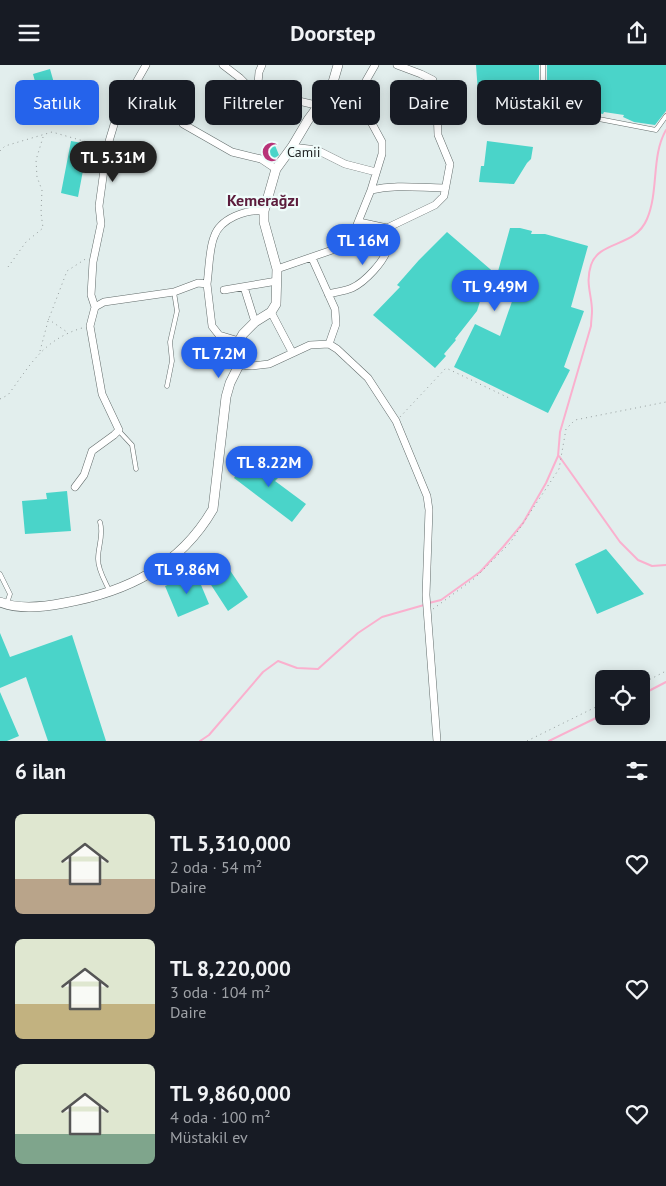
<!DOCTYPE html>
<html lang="tr">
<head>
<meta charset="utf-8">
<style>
  :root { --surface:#171b24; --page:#242831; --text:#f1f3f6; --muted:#9ea1a6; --accent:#2563eb }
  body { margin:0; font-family:"PT Sans",sans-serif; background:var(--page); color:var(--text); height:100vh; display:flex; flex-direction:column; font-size:19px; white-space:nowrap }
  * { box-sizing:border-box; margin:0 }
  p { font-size:16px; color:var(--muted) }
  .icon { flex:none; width:28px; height:28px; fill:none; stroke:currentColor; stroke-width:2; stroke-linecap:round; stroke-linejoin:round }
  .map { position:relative; height:676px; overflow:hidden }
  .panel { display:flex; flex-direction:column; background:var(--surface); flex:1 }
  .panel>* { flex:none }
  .top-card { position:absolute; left:15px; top:15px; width:636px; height:45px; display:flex; gap:10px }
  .fabs { position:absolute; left:595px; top:605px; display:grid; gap:10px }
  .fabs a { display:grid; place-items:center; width:55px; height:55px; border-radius:8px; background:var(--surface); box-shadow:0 2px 12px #0003; font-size:25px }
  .price { position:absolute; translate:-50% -42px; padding:0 11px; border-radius:18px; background:var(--accent); color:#fff; font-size:16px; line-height:32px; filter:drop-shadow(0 1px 2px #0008) }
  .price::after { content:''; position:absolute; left:50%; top:30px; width:15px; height:11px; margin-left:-8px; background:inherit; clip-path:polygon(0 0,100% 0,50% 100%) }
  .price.selected { background:#222; color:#fff }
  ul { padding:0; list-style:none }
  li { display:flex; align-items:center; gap:15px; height:125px; padding:0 15px }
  li span { display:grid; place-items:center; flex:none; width:140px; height:100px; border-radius:8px; color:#555 }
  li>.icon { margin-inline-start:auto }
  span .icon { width:60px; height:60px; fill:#fffc; stroke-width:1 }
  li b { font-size:21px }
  h2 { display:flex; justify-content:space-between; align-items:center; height:60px; padding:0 15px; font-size:21px }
  .tag { padding:0 18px; border-radius:8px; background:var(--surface); box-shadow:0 2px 12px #0003; font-size:18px; line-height:45px }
  .tag.selected { background:var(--accent); color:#fff }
  header { display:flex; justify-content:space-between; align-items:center; height:65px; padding:0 15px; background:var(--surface); font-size:22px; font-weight:700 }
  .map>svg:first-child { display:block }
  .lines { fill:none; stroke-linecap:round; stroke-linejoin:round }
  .stream { stroke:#fab0ce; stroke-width:2 }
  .building { fill:#4ad4c9 }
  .service-casing { stroke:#626c6b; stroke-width:5 }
  .minor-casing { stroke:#626c6b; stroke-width:8 }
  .tertiary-casing { stroke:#626c6b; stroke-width:10 }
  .path { stroke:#949c9c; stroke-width:1; stroke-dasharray:1 4; stroke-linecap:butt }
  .service { stroke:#fff; stroke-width:4 }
  .minor { stroke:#fff; stroke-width:7 }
  .tertiary { stroke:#fff; stroke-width:9 }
  .labels { text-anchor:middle; stroke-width:4.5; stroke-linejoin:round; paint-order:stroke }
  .poi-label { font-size:14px; fill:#222626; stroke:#effcfa; text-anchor:start }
  .quarter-label { font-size:16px; font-weight:bold; fill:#5c1c3c; stroke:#effcfa }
</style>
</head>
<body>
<header><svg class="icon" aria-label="menu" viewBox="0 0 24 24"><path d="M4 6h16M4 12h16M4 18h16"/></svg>Doorstep<svg class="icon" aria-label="share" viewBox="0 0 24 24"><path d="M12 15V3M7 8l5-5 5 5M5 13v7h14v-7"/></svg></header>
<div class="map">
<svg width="666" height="676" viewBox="0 0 666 676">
  <rect width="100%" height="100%" fill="#e2eeed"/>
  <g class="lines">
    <path class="stream" d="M 559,391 L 620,477 L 638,495 L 652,501 L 666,500
      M 429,538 L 441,535 L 480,507 L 503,482 L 523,458 L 546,418 L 558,391 L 560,367 L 591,261 C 591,256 592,251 592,246 C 592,230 585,218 591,200 C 599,175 635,183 647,154 C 659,126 651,91 666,65
      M 641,630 L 666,617
      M 200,676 L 209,670 L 263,607 L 278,596 L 297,603 L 318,604 L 358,568 L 382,552 L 424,540
      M 549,676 L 604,649"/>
  </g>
  <path class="building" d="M 476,0 L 539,0 L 539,43 L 479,42 Z
    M 547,0 L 666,0 L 666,46 L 655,60 L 634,57 L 623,52 L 624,50 L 604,47 L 603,49 L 586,46 L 586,48 L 547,39 Z
    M 50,4 L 64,53 L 46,58 L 33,9 Z
    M 71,76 L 88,79 L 78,132 L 61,128 Z
    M 487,76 L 533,82 L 531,94 L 527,98 L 514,119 L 479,117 L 481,101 L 484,101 Z
    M 274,78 L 279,90 L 272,95 L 268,92 L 264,83 Z
    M 510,163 L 520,163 L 532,166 L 531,169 L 545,169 L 588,181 L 571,242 L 584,246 L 564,302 L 570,305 L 548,348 L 454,302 L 475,259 L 500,271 L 518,219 L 488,211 L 477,246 L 455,274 L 456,275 L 444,289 L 446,291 L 435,303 L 373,250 L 400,222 L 397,220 L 419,195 L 447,167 L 497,210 Z
    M 248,389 L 279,412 L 275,416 L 306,439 L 292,457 L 234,413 Z
    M 67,426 L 71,466 L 25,469 L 22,436 L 47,434 L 46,428 Z
    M 606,484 L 644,529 L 597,549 L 575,499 Z
    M 221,492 L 248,532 L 228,546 L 202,506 Z
    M 196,508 L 209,539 L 178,552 L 165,521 Z
    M 0,568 L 10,592 L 72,570 L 106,676 L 48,676 L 26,612 L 0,623 Z
    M 0,627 L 19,671 L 7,676 L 0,676 Z"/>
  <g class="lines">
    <defs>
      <path id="service" d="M 543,0 L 543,42 L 552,45 L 656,65 L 666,51
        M 167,321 L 172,296 L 170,277 L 177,246 L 174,227
        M 119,366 L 132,380 L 136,404
        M 100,457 C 104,470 98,481 98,494 C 98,505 105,516 109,525
        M 0,509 L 10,529 L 7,538"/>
      <path id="minor" d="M 223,0 L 240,13 L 257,30
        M 262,0 L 259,7 L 257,30 L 274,36 L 290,34 L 320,41
        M 331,24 L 355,35 L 363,42 L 382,77 L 382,89 L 371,125
        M 355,35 L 375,0
        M 183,59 L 232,87 L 261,94 L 276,104
        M 292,82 L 317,85 L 345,99 L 376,107
        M 359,157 L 387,163 L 435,140 L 444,131 L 450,99 L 438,70 L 437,44 L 433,31 L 433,15 L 421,9 L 397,0
        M 312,193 L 335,244 L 336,259 L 329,279
        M 277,204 L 338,183 L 352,172 L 371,125 C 397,119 420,123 445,123
        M 207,219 C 209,206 209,184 214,172 C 220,153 247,144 264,146
        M 244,222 L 255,257
        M 224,225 L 277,216
        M 328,229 C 336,227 345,226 352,223 C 365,217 385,196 388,182 C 390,176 388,169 387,163
        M 95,242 L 91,230 L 93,197 L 101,159 L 99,141 L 107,83 L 116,53 L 146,0
        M 271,247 L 292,287
        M 239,300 L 252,301 L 269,299 L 310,280 L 329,279 L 337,284 L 368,313 L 396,356 L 427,431 L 429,445 L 426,530 L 437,676
        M 75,422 L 84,410 L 92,386 L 114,370 L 119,365 L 102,329 L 90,261 L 95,242 L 104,237 L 174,227 L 198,218 L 207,219 L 212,261 L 219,270 L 239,276"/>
      <path id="tertiary" d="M 0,537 C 19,545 44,542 64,538 C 127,527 180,501 213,444 L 226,332 L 230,318 L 239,300 L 239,276 L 243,269 L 255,257 L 271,247 L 276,239 L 277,204 L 264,157 L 264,146 L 276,104 L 292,82 L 308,55 L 331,24 L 338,0"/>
    </defs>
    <use href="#service" class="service-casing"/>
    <use href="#minor" class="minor-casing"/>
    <use href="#tertiary" class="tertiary-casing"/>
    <path class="path" d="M 0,86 L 5,81 L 52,67 L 101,81
      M 8,202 L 26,177 L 43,163 L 41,148 L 42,125 L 37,112 L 36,95 L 44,69
      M 48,254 L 67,267
      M 40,286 L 48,256 L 67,206 L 87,193
      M 0,334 L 8,330 C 31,299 43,275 82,263
      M 400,352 L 446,303 L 509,333
      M 433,544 L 475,513 L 510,478 L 559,404 L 566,364 L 575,355 L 666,337
      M 641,619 L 666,606
      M 527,676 L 604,638"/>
    <use href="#service" class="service"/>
    <use href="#minor" class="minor"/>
    <use href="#tertiary" class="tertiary"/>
  </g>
  <defs>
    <symbol id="mosque-bare" viewBox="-9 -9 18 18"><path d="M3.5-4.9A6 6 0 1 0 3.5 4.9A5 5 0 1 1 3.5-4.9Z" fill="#b83378" stroke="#effcfa" stroke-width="2.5" paint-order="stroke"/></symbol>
  </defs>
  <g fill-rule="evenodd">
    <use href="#mosque-bare" x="258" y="73" width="28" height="28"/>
  </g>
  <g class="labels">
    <g class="poi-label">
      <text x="287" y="92">Camii</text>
    </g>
    <g class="quarter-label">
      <text x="263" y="141">Kemerağzı</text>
    </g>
  </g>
</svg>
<div class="fabs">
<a><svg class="icon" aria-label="locate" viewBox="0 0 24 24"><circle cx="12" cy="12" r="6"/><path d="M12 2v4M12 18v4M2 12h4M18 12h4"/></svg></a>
</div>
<b class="price selected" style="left:113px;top:118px">TL 5.31M</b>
<b class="price" style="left:363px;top:201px">TL 16M</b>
<b class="price" style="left:495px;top:247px">TL 9.49M</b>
<b class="price" style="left:219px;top:314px">TL 7.2M</b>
<b class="price" style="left:269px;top:423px">TL 8.22M</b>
<b class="price" style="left:187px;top:530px">TL 9.86M</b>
<div class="top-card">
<a class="tag selected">Satılık</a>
<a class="tag">Kiralık</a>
<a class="tag">Filtreler</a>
<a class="tag">Yeni</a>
<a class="tag">Daire</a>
<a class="tag">Müstakil ev</a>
</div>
</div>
<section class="panel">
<h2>6 ilan<svg class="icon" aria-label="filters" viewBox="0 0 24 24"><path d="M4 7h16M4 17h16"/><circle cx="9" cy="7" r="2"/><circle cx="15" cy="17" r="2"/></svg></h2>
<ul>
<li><span style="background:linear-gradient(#dfe7d0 65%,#b9a48a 0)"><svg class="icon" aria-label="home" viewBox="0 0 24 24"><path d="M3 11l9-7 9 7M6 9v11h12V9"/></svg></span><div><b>TL 5,310,000</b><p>2 oda · 54 m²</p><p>Daire</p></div><svg class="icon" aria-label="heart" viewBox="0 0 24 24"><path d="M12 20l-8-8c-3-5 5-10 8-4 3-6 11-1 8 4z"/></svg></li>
<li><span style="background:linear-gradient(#dfe7d0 65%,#c2b280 0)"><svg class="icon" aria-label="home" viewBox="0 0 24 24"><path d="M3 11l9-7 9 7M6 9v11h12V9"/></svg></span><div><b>TL 8,220,000</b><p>3 oda · 104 m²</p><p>Daire</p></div><svg class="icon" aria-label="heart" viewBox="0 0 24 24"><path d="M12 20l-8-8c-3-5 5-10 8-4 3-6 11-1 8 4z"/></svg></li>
<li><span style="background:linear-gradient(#dfe7d0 70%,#7fa58c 0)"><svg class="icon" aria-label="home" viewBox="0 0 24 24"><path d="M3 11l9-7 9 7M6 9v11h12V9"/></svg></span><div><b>TL 9,860,000</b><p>4 oda · 100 m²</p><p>Müstakil ev</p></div><svg class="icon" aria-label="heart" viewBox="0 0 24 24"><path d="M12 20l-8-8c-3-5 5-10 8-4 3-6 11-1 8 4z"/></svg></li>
</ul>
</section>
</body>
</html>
